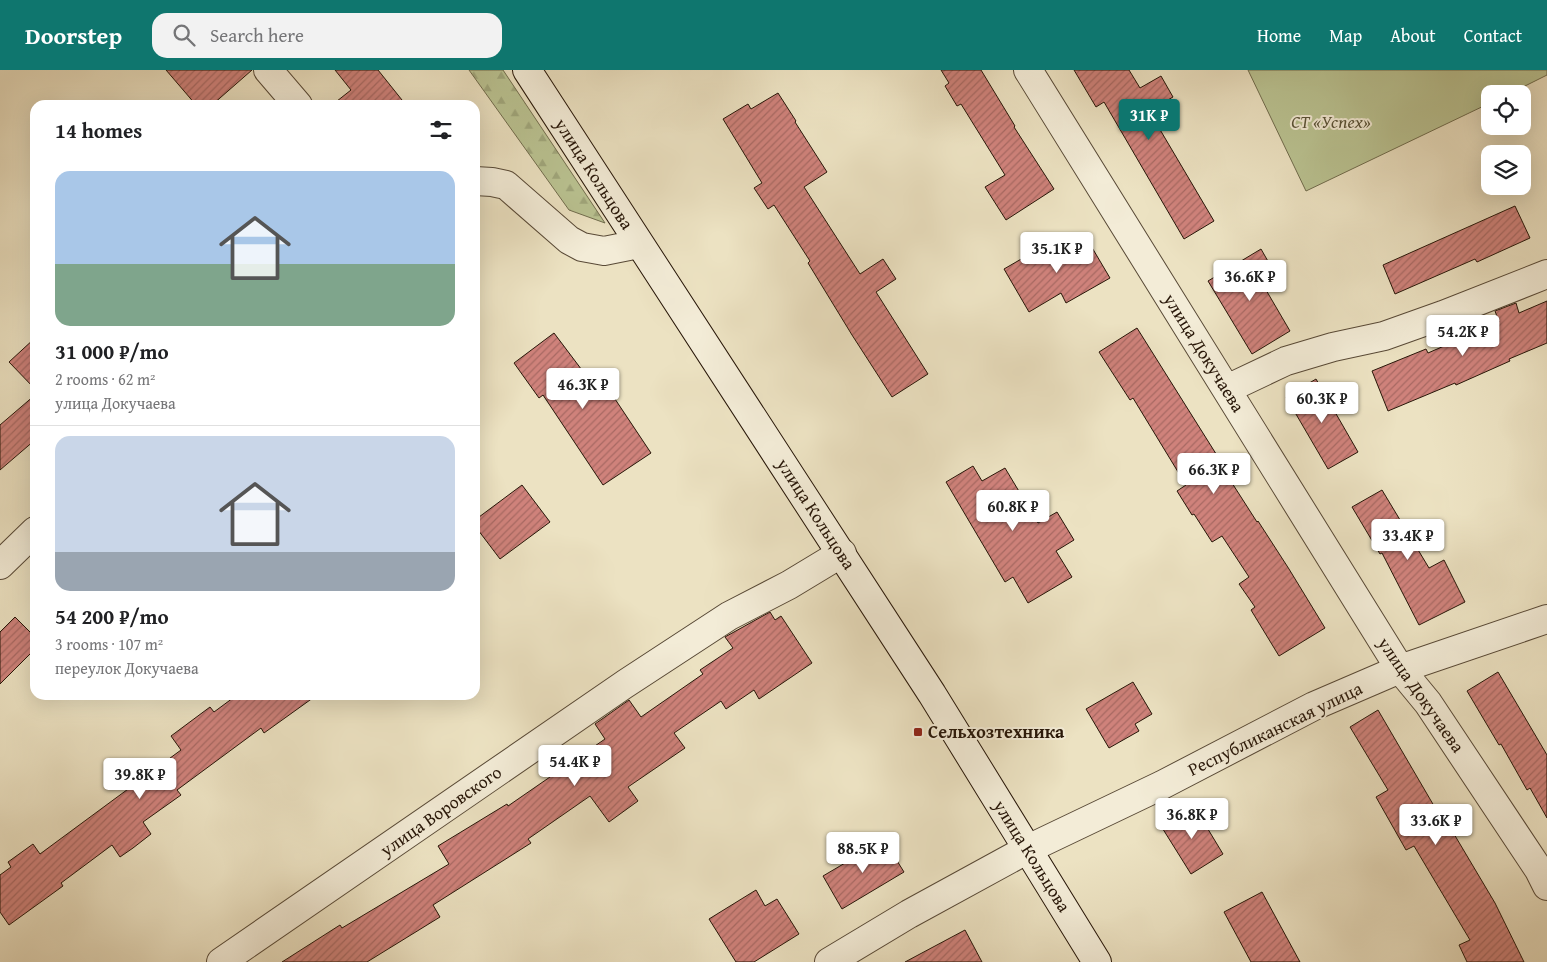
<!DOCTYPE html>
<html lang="en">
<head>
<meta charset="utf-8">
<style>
  :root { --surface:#fff; --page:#f2f2f2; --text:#202124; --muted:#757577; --line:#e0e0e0; --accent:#0f766e }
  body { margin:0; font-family:"Gentium Book Plus",serif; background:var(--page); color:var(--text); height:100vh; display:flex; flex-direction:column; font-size:19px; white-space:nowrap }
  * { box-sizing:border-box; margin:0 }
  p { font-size:16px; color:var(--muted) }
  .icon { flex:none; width:28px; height:28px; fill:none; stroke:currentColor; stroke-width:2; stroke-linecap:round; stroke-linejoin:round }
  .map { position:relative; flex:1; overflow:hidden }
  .side { position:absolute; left:30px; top:30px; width:450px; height:600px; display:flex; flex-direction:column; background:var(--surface); border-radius:15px; box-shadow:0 5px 20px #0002 }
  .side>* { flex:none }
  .controls { position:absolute; left:1481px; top:15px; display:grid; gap:10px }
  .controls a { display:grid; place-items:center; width:50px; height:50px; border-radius:10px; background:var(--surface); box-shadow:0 5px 20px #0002; font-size:25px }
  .price { position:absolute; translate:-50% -42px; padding:0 11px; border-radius:5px; background:#fff; color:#222; font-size:16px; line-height:32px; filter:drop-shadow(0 1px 2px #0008) }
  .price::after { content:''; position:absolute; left:50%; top:30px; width:15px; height:11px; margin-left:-8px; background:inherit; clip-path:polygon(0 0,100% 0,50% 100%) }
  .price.selected { background:var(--accent); color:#fff }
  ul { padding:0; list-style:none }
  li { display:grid; align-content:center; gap:10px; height:265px; padding:0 25px }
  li+li { border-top:1px solid var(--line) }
  li span { display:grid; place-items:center; height:155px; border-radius:15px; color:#555 }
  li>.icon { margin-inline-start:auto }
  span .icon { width:90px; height:90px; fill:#fffc; stroke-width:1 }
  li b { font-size:21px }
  h2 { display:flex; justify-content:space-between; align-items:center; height:60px; padding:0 25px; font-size:21px }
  header { display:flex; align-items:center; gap:30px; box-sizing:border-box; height:70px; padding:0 25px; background:var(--accent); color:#fff }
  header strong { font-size:24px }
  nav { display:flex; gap:28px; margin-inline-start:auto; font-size:18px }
  .search { width:350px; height:45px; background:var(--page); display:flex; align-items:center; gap:12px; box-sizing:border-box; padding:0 18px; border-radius:15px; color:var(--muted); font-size:19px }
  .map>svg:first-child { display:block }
  .forest { fill:url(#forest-firs); stroke:#706c4d }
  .green { fill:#bac392; stroke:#706c4d }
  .building { fill:url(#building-hatch); stroke:#271608 }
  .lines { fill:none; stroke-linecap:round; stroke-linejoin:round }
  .street-casing { stroke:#584936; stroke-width:30 }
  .secondary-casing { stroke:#271608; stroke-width:30 }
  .street { stroke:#f3ecd7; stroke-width:28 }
  .secondary { stroke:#f3ecd7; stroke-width:28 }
  .poi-dot { fill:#8f2418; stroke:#f3ecd7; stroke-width:2 }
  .labels { text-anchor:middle; stroke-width:4; stroke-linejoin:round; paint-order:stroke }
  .park-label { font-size:18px; font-style:italic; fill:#5a5338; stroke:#f3ecd7 }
  .street-label { font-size:18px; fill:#271608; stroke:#f3ecd7 }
  .poi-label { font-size:18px; font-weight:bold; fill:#271608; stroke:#f3ecd7; text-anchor:start }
</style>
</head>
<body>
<header>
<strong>Doorstep</strong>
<div class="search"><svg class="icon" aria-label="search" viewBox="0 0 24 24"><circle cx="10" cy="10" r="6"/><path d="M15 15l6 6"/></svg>Search here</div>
<nav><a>Home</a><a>Map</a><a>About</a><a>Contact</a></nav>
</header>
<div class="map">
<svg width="1547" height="892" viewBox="0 0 1547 892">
  <defs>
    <pattern id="forest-firs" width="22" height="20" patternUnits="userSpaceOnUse" patternTransform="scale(1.25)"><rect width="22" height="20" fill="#bac392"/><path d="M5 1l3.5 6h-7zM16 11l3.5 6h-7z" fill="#a0a77c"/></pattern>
    <pattern id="building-hatch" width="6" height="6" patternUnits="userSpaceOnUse" patternTransform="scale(1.25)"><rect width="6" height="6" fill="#cf827b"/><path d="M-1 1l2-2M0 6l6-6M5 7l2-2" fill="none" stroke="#a86963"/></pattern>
  </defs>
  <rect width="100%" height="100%" fill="#ece2c2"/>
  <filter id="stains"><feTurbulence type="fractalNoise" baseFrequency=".004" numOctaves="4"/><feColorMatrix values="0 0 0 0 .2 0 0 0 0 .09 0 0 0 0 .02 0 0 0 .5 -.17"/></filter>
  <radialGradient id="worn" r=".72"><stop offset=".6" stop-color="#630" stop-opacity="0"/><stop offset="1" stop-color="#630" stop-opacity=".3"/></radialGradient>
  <path class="forest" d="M 469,0 L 503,0 L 605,153 L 569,140 Z"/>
  <path class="green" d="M 1248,0 L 1547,0 L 1547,5 L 1509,24 L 1490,24 L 1490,33 L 1306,121 Z"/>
  <path class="building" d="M 166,0 L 252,0 L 212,35 L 196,35 Z
    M 335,0 L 378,0 L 406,35 L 332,35 L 351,20 Z
    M 941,0 L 981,0 L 1015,56 L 1014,57 L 1054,119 L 1006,150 L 985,117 L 1005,105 L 961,34 L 957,36 L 945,16 L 949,13 Z
    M 1074,0 L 1129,0 L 1140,18 L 1161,6 L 1173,27 L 1149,41 L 1214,151 L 1184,169 L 1104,32 L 1096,37 Z
    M 778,23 L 796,51 L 795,52 L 827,102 L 804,117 L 860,204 L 883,189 L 896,209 L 876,222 L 928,304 L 892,327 L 852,265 L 808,193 L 810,191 L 774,135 L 768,139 L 754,118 L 762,113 L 723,49 L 748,34 L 751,39 Z
    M 1515,136 L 1530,168 L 1477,192 L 1475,189 L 1395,224 L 1383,195 Z
    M 1084,164 L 1110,208 L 1066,233 L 1061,223 L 1029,242 L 1004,199 L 1042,177 L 1047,186 Z
    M 1261,179 L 1273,200 L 1259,208 L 1290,261 L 1252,284 L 1208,211 Z
    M 1547,231 L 1547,273 L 1509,289 L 1510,291 L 1456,315 L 1455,313 L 1388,341 L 1372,301 L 1426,279 L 1428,283 L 1499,252 L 1495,241 L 1516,233 L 1519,243 Z
    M 1137,258 L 1218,387 L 1216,388 L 1257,452 L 1258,451 L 1289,499 L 1325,558 L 1279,586 L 1251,540 L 1255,537 L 1239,514 L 1249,507 L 1222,466 L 1212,472 L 1194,444 L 1192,445 L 1177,421 L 1186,415 L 1133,328 L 1130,330 L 1099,282 Z
    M 554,263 L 603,328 L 611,323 L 651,383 L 603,415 L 543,325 L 539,328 L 514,293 Z
    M 35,268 L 35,319 L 9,292 Z
    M 1316,309 L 1358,382 L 1328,399 L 1286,327 Z
    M 35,325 L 35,370 L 0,400 L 0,355 Z
    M 973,396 L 982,411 L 1005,398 L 1038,453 L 1057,442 L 1074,470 L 1056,481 L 1072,507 L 1028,533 L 1013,507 L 1005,512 L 946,412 Z
    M 522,415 L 550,452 L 500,489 L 475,456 L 475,450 Z
    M 1382,420 L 1429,498 L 1444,490 L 1465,532 L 1419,555 L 1382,483 L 1380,484 L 1352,437 Z
    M 770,542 L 775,550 L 781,546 L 812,593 L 759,629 L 754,620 L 726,639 L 721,631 L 674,663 L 685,678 L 628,717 L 638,731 L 609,752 L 590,726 L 528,769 L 531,773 L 433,835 L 440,847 L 367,892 L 282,892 L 340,855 L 342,858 L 449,794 L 438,776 L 507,734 L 508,736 L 605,669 L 595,654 L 629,630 L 641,647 L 703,604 L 700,600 L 733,578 L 725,567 Z
    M 15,547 L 35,567 L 35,579 L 0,614 L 0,562 Z
    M 1498,602 L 1547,685 L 1547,748 L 1530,718 L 1527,720 L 1501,674 L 1499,675 L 1467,621 Z
    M 1133,612 L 1152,644 L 1135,654 L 1139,661 L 1109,678 L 1086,639 Z
    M 237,625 L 317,625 L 264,663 L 261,658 L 177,720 L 181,725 L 143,752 L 151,764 L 133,778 L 120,787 L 112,775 L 61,813 L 63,816 L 9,855 L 0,842 L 0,805 L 11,797 L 8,792 L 33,774 L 40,784 L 181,680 L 171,666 L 210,637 L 214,642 Z
    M 1378,640 L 1451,765 L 1454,764 L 1495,833 L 1524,892 L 1467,892 L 1459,875 L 1470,870 L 1414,776 L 1406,780 L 1376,727 L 1388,720 L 1350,657 Z
    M 1194,736 L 1223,784 L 1191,804 L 1161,756 Z
    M 884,770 L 904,802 L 842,839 L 823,806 Z
    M 756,820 L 765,836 L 777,829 L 799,864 L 754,892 L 736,892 L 709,849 Z
    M 1262,822 L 1300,892 L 1251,892 L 1224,842 Z
    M 965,860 L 982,892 L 905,892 Z"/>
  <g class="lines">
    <defs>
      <path id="street" d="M 268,0 L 298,35
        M 1028,0 L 1400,599 L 1428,633 L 1539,800 L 1547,816
        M 475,111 L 492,112 L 506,115 L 569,170 L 582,177 L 604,181 L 639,174
        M 1227,319 L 1286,291 L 1333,277 L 1384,266 L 1443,245 L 1547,204
        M 0,495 L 35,461
        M 221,892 L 625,614 L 729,546 L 789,515 L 842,483
        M 829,892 L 909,844 L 1028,779 L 1162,715 L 1314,636 L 1400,599 L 1547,549"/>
      <path id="secondary" d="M 527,0 L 932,624 L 1097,892"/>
    </defs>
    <use href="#street" class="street-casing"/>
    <use href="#secondary" class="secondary-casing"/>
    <use href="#street" class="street"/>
    <use href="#secondary" class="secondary"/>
  </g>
  <rect class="poi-dot" x="913" y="657" width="10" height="10" rx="2.5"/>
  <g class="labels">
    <g class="park-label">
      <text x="1331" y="58">СТ «Успех»</text>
    </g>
    <g class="street-label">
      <text transform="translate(594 104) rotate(57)" y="6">улица Кольцова</text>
      <text transform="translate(1204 283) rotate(58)" y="6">улица Докучаева</text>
      <text transform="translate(816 444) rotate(57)" y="6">улица Кольцова</text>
      <text transform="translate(1421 625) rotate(55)" y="6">улица Докучаева</text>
      <text transform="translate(1275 659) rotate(-26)" y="6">Республиканская улица</text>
      <text transform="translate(441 741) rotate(-35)" y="6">улица Воровского</text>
      <text transform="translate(1032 786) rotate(58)" y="6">улица Кольцова</text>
    </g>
    <g class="poi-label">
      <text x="928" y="668">Сельхозтехника</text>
    </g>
  </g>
  <rect width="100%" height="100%" filter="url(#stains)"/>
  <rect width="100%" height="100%" fill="url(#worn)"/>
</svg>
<div class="controls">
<a><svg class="icon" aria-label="locate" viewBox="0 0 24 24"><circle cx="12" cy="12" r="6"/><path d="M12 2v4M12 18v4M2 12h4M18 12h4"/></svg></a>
<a><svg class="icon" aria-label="layers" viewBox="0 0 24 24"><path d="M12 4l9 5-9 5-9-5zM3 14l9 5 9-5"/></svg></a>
</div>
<b class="price selected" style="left:1149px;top:71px">31K ₽</b>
<b class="price" style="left:1057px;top:204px">35.1K ₽</b>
<b class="price" style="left:1250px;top:232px">36.6K ₽</b>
<b class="price" style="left:1463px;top:287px">54.2K ₽</b>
<b class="price" style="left:583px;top:340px">46.3K ₽</b>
<b class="price" style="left:1322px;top:354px">60.3K ₽</b>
<b class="price" style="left:1214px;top:425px">66.3K ₽</b>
<b class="price" style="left:1013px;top:462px">60.8K ₽</b>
<b class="price" style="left:1408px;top:491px">33.4K ₽</b>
<b class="price" style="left:575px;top:717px">54.4K ₽</b>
<b class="price" style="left:140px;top:730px">39.8K ₽</b>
<b class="price" style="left:1192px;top:770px">36.8K ₽</b>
<b class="price" style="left:1436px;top:776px">33.6K ₽</b>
<b class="price" style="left:863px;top:804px">88.5K ₽</b>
<section class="side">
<h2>14 homes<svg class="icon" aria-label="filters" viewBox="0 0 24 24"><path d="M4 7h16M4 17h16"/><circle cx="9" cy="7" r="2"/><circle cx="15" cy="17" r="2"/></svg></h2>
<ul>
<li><span style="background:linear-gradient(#a9c7e8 60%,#7fa58c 0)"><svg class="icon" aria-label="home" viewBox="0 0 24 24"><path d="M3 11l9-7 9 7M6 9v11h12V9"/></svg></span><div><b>31 000 ₽/mo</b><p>2 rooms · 62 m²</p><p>улица Докучаева</p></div></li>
<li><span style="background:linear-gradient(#c9d6e8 75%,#9aa5b1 0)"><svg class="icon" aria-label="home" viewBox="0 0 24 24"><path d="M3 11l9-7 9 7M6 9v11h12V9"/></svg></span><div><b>54 200 ₽/mo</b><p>3 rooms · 107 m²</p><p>переулок Докучаева</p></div></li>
</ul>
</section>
</div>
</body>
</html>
